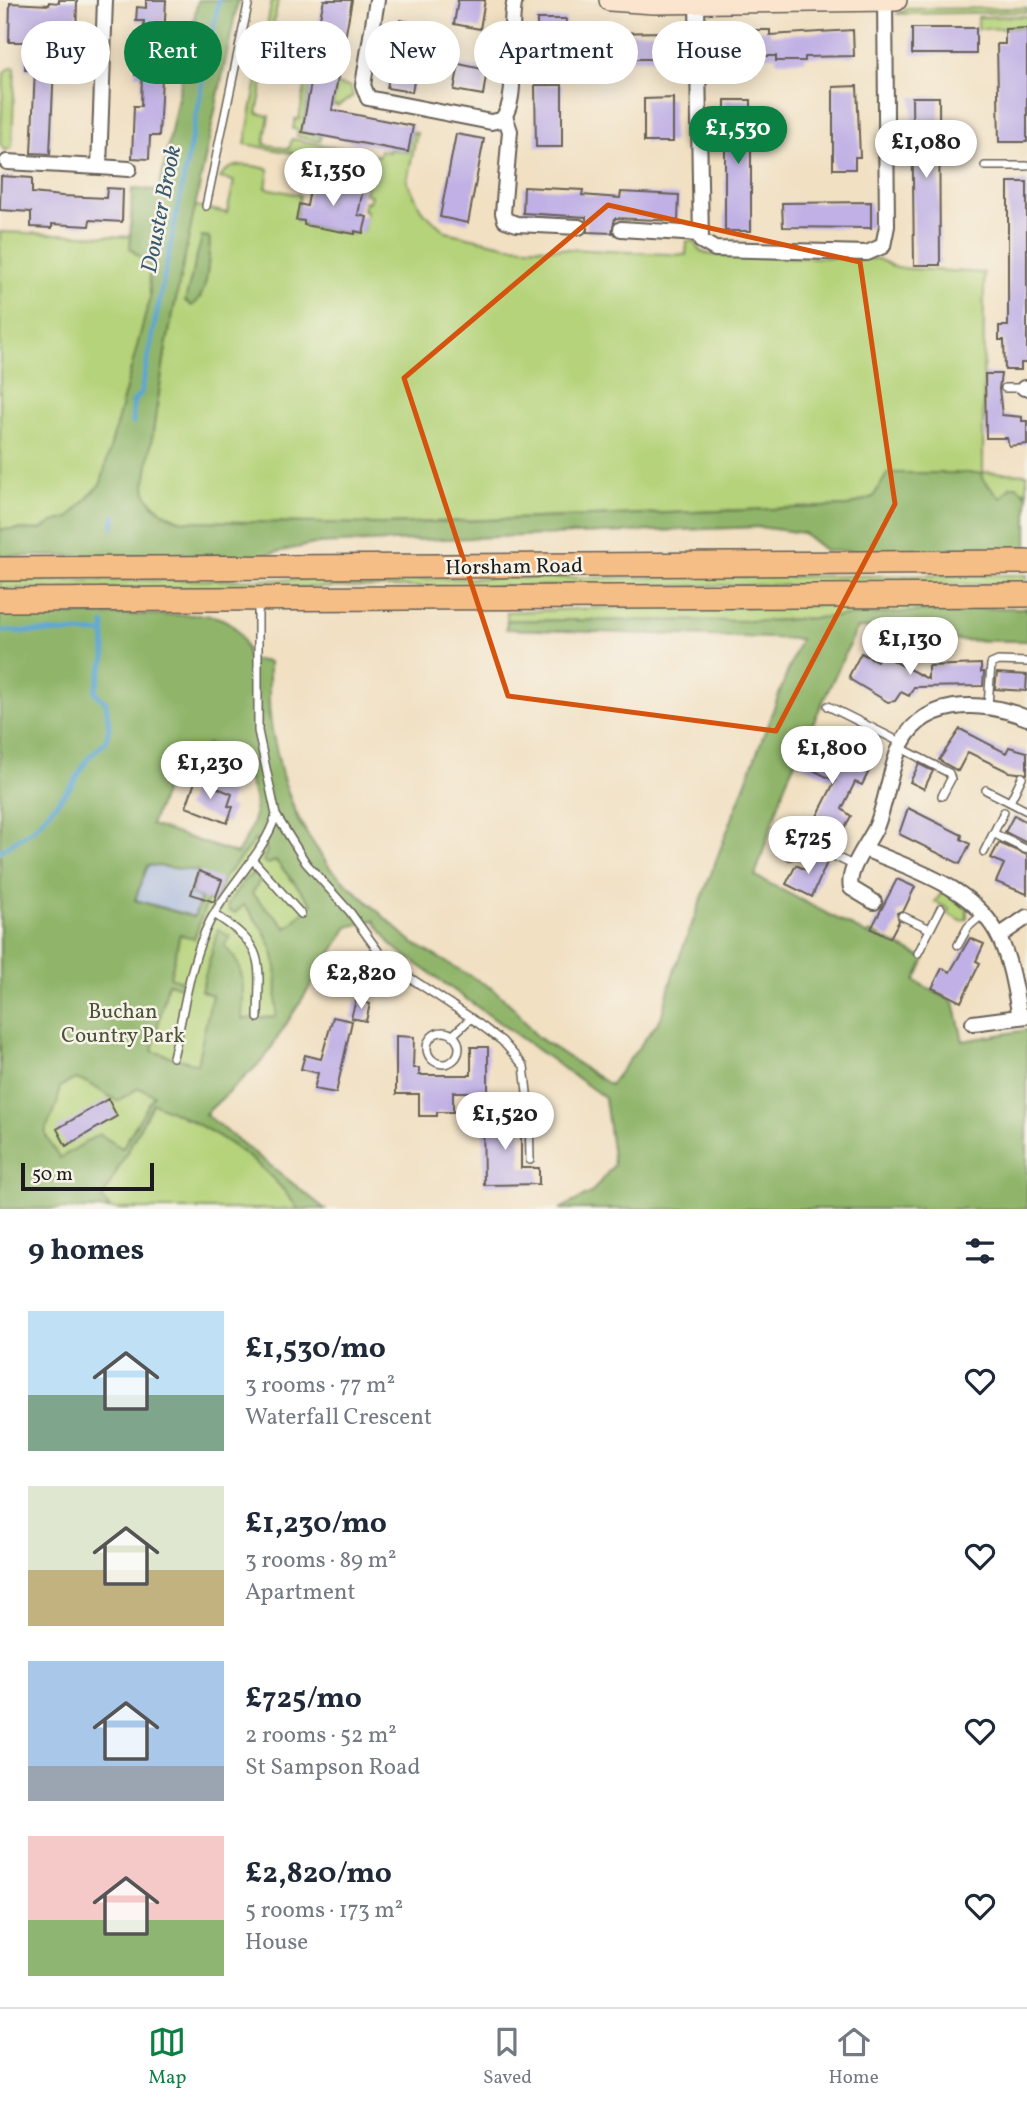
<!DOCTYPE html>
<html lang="en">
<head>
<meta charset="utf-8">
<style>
  :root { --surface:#fff; --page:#f2f2f3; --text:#1f2937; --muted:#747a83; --line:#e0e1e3; --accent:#0b8043 }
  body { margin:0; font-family:Vollkorn,serif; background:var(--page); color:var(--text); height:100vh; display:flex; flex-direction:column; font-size:26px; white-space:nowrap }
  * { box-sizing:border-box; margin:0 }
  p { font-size:23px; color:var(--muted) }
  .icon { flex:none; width:38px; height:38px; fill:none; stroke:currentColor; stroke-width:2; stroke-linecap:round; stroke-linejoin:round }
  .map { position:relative; height:1209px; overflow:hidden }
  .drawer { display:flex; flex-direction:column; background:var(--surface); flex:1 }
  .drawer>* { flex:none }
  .guide { position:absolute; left:21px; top:21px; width:985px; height:63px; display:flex; gap:14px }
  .scale { position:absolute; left:21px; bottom:18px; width:133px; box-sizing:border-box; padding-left:7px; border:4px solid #1c1c1c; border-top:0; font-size:19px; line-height:24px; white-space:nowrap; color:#1c1c1c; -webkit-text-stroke:5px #f7f3e8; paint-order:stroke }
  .price { position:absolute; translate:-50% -60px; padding:0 16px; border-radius:24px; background:#fff; color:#222; font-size:23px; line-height:46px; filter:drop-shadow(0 2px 4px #0008) }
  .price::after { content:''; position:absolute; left:50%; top:42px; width:21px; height:16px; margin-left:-10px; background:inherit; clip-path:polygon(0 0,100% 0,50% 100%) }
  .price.selected { background:var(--accent); color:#fff }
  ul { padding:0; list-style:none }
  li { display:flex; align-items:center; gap:21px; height:175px; padding:0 28px }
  li span { display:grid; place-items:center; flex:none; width:196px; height:140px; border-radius:0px; color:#555 }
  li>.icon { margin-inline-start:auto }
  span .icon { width:84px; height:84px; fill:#fffc; stroke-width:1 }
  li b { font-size:30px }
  h2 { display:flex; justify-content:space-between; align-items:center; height:84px; padding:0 28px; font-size:30px }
  .chip { padding:0 24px; border-radius:32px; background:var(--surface); box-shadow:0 4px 18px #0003; font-size:24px; line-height:63px }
  .chip.selected { background:var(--accent); color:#fff }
  .menu { display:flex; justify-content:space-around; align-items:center; height:98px; border-top:2px solid var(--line); background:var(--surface); font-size:19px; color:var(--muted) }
  .menu a { display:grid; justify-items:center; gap:4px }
  .menu .selected { color:var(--accent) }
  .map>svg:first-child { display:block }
  .industrial { fill:#b8c5de }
  .green { fill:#b5d37a; stroke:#68784b; stroke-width:2; fill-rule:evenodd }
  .forest { fill:#90b56a; stroke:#566843; stroke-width:2; fill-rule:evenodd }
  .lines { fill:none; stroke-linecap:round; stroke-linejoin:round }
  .stream { stroke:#5ba6d3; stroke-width:5 }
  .building { fill:#c0b0e5 }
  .lane-casing { stroke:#676156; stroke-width:10 }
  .street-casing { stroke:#676156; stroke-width:18 }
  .secondary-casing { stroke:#676156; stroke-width:24 }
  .primary-casing { stroke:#676156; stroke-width:26 }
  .lane { stroke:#fff; stroke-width:7 }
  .street { stroke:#fff; stroke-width:14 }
  .secondary { stroke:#fbe5cf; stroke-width:21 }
  .primary { stroke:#f6be87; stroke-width:23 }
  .marked { fill:none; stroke:#d4530e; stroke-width:5; stroke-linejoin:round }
  .labels { text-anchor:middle; stroke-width:5; stroke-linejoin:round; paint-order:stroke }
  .street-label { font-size:21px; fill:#1c1c1c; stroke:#f7f3e8 }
  .park-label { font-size:21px; fill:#4a5338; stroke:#f7f3e8 }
  .water-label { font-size:23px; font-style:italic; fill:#385a6e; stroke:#f7f3e8 }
</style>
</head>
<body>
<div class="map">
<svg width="1027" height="1209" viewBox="0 0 1027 1209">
  <rect width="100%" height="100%" fill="#f7f3e8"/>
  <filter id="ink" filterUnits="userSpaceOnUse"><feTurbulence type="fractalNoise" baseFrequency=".0143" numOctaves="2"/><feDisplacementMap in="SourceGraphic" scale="14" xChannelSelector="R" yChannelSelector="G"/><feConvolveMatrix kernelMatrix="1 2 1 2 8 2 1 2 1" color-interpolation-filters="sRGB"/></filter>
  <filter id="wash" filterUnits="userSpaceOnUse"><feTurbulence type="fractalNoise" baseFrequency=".00686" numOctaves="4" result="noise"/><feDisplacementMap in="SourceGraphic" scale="28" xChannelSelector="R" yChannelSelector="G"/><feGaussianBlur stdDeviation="1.57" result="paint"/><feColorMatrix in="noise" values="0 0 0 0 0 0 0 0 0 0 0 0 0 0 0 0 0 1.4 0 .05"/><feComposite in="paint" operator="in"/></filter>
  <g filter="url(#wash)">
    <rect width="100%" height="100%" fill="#f1e0c2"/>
    <path class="industrial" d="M 147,865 L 199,871 L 191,894 L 201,898 L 194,918 L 135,900 Z"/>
    <path class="green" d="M 272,0 L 278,0 L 268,54 L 321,64 L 320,71 L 267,61 L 257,113 L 269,116 L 264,144 L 289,149 L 292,139 L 379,156 L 380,150 L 389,152 L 390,149 L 408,152 L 412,132 L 417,133 L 407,181 L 422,211 L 446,232 L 508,246 L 686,255 L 687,241 L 694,241 L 700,251 L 711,255 L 878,259 L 897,268 L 984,273 L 983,472 L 1027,474 L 1027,495 L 1024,490 L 1001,499 L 982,479 L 982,473 L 888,473 L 873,497 L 848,506 L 380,524 L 182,521 L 164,513 L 146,496 L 145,484 L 166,347 L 195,206 L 227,213 L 234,181 L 220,178 C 231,159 251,166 269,169 L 266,188 L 300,195 L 296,220 L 304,221 L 304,225 L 354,234 L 355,231 L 363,232 L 367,211 L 363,210 L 365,201 L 369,202 L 371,195 L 365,194 L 367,181 L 358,179 L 358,175 L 331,170 L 327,160 L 245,144 Z
      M 1027,8 L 1027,12 L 896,14 L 908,9 Z
      M 1027,16 L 1027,28 L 978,29 L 978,17 Z
      M 12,67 L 15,67 L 12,147 L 5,151 L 0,144 L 4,72 Z
      M 295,77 L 350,87 L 353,96 L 338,106 L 333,105 L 336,89 L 311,84 L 302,132 L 321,136 L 320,141 L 297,136 L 298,130 L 293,129 L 295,119 L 299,119 L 306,82 L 294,80 Z
      M 0,232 L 162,238 L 118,530 L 0,529 Z
      M 1027,575 L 1027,584 L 0,589 L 0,581 Z
      M 860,605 L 978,608 L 766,621 L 507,620 L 507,612 L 604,608 Z
      M 0,631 L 269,662 C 265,738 284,808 330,868 L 264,1059 L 205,1114 L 325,1209 L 0,1209 ZM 208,744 L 235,754 L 232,766 C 252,774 259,798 256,819 C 255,830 243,844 237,854 L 233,853 L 215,902 L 201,898 L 194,917 L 135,900 L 147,865 L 101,746 Z
      M 943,891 L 967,909 L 967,919 L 961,921 L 947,913 L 949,909 L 935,902 Z"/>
    <path class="forest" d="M 198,0 L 238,0 L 166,347 L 145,484 C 144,504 167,519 186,521 L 387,524 L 848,506 L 873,497 L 888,473 L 983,473 L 982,479 L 1001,498 L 1011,486 L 1017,486 L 1027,495 L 1027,551 L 826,551 L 803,533 L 759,527 L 314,544 L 259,556 L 0,556 L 0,529 L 40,530 L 53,522 L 69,518 L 101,483 L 150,297 L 149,266 L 130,248 L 132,189 L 159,190 Z
      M 202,236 L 209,237 L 210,242 C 208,260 209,296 192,306 L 185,301 Z
      M 978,608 L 1027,608 L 1027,641 L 918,640 L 918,630 L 857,628 L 787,779 L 755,876 L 868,935 L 870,932 L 925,959 L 915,981 L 954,1002 L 963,1041 L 1027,1030 L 1027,1209 L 560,1209 L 591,1193 L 614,1165 L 605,1098 L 392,946 L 374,920 L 348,927 L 264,1059 L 205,1114 L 325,1209 L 298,1209 C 263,1158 209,1127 153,1103 L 102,1199 L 111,1209 L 0,1209 L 0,614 L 205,615 C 232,617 244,633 248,659 L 269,662 L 269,718 L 283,779 L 298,821 L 330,868 L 413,943 L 493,989 L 515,1009 L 536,1036 L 610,1085 L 661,1018 L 673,974 L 800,639 L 506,629 L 507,620 L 766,621 ZM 208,744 L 236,754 L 232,766 L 244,771 C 263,806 256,822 237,854 L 151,825 L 167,785 ZM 255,840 L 267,850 L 263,861 L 268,864 L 276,861 L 312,904 L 287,928 L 252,894 L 260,880 L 255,873 L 245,879 L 227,905 L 229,911 L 235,913 L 244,905 C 281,948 277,962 276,1017 L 242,1019 C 243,991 248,966 224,946 L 230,937 L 218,929 L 201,991 L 212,995 L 197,1064 L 152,1051 L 168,983 L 184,988 L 185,982 L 170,977 L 180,934 L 194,939 L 207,901 L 215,902 L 222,880 ZM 148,865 L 198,871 L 191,894 L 201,898 L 194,917 L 135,900 ZM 75,1079 L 88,1083 L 117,1101 L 139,1088 L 154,1095 L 122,1148 L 99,1134 L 60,1158 C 37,1125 46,1136 57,1104 C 59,1099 58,1093 60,1087 Z"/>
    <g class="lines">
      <path class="stream" d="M 133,423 L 133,402 L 141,393 L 219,0
        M 113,527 L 115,516
        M 0,631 L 104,633
        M 0,851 L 35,828 L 72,785 L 89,757 L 106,741 L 109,727 L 106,703 L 95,692 L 105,658 L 104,624"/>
    </g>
    <g id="blocks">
      <path class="building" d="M 59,0 L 77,0 L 76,43 L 55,43 L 50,154 L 31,153 L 35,70 L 25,70 L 26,42 L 9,42 L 10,3 L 49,5 L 49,2 L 59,3 Z
        M 146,0 L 166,0 L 159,136 L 150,136 L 149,159 L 132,158 L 134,106 L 141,106 L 142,75 L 135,75 L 136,61 L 143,62 L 144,21 L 136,21 L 137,7 L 146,8 Z
        M 324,0 L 352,0 L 332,110 L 413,126 L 408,152 L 302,132 L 315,61 L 310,60 Z
        M 458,0 L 485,0 L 480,29 L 454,24 Z
        M 537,19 L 566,19 L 566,26 L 600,26 L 600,33 L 668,32 L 669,59 L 605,59 L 605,52 L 571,52 L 571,45 L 537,45 Z
        M 400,20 L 425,25 L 412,92 L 387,88 Z
        M 912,28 L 976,28 L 976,54 L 912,54 Z
        M 1027,28 L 1027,142 L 999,142 L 997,44 L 1005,44 L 1005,29 Z
        M 726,30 L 770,30 L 770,35 L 853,30 L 854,56 L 805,57 L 805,61 L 776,61 L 776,56 L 726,56 Z
        M 459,64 L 487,70 L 483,95 L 454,90 Z
        M 535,85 L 562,85 L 562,147 L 536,147 Z
        M 857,86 L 860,157 L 855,157 L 855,169 L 833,169 L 833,87 Z
        M 912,97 L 939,97 L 940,265 L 914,265 Z
        M 673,98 L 673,142 L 644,142 L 644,99 Z
        M 725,100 L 751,100 L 751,231 L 725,231 Z
        M 456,134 L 484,139 L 468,223 L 440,217 Z
        M 1,176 L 32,178 L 32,193 L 62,196 L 106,198 L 107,188 L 123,189 L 122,222 L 90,220 L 89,226 L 52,224 L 52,228 L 31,227 L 31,212 L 0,210 Z
        M 312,179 L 363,189 L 358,215 L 367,217 L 363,233 L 355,231 L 355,234 L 304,225 L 304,221 L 296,220 L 299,204 L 307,206 Z
        M 1008,182 L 1027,182 L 1027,363 L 1021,363 L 1021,370 L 1005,370 L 1004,340 L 999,340 L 999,326 L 1008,326 Z
        M 524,187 L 583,190 L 582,195 L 620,198 L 621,192 L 679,195 L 678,221 L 615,218 L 612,233 L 587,232 L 586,217 L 523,213 Z
        M 871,202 L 871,228 L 783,227 L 782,203 Z
        M 985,374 L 1001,374 L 999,389 L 1002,415 L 1022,417 L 1022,421 L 1027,421 L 1027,444 L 1009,446 L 1007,438 L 986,438 Z
        M 861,653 L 877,661 L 880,654 L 928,679 L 928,666 L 981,664 L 981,672 L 984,672 L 983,686 L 914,687 L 909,696 L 901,692 L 895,701 L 888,702 L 851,680 L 849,676 Z
        M 997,673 L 1027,675 L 1026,691 L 995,689 Z
        M 960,729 L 1006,753 L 1009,747 L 1027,752 L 1027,774 L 1009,772 L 968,752 L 958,771 L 939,760 Z
        M 808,734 L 872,765 L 862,785 L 855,782 L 842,809 L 851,816 L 833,849 L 807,836 L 835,781 L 795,761 Z
        M 919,764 L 933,771 L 924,789 L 910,782 Z
        M 196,779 L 232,794 L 228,806 L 233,807 L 227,823 L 186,807 Z
        M 908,808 L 962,835 L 961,839 L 970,844 L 960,864 L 899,834 Z
        M 1014,815 L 1027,822 L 1027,843 L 1005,832 Z
        M 999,843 L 1027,855 L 1027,894 L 996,882 L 1004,864 L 991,858 Z
        M 814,853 L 828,860 L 812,897 L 786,884 L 796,865 L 806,870 Z
        M 199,871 L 222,880 L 214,902 L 191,894 Z
        M 897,879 L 915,887 L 904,910 L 897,913 L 899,921 L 890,938 L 871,929 Z
        M 970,938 L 984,944 L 976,961 L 980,963 L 961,1002 L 932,988 L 942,968 L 950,972 Z
        M 356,1000 L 370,1004 L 366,1021 L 351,1018 Z
        M 333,1017 L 352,1021 L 336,1093 L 314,1089 L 318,1073 L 301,1069 L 305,1055 L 321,1059 Z
        M 396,1036 L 414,1037 L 413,1068 L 419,1068 L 419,1075 L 471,1075 L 471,1047 L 488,1047 L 488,1092 L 453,1092 L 453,1112 L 437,1112 L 437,1116 L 419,1116 L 419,1094 L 396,1094 Z
        M 108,1099 L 117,1116 L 66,1146 L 57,1129 Z
        M 483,1114 L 521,1116 L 521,1168 L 539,1168 L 539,1184 L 484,1185 Z"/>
    </g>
  </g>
  <g filter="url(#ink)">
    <use href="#blocks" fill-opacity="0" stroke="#676156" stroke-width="2"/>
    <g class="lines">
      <defs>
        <path id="lane" d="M 985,166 L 1027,166
          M 206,206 L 249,0
          M 1005,388 L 1024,388
          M 258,601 L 258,731 L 276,815 L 306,863 L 350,912 L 386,962 L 471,1018 L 502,1041 L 524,1066 L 529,1110 L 530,1160
          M 828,706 L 902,743
          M 988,706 L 991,664 L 998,661 L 1027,662
          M 901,748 L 949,773 L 951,779 L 942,796
          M 986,790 L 1027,811
          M 1010,802 L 1022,777
          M 993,833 L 1025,849
          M 984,852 L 1004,812
          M 790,856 L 800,840 L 855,866
          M 252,859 L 301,914
          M 214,914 C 267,948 259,960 258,1018
          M 902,916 L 930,929
          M 958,945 L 968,927 L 983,914
          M 918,953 L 941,908
          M427 1048a16 16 0 1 1 32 0a16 16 0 1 1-32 0Z
          M 453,1035 L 471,1018
          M 173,1057 C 184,1013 189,962 210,921 C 229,884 264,854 276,815"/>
        <path id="street" d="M 105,0 L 99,167 L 129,169
          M 377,0 L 363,85 L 368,98 L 491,122 L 501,120 C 522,101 506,31 515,0
          M 697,3 L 701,241 L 715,249 L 867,253 L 883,246 L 887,226 L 885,0
          M 505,116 L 510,131 L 503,213 L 505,220 L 517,224 L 579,227
          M 7,162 L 99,167
          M 621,229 L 699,234
          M 1024,388 L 1027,388
          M 865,849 C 913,870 976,887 1000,939 C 1011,963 1015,991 1020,1017
          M 874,902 L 851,888 C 846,869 870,842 877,825 C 886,801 889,776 898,752 C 918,697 982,699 1027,718
          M 999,936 L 1027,917
          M 973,1023 L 1027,1016"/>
        <path id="secondary" d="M 610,0 L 654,3 L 896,0"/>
        <path id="primary" d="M 0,569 L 1027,562
          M 0,600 L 1027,595"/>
      </defs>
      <use href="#lane" class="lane-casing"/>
      <use href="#street" class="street-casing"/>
      <use href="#secondary" class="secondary-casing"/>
      <use href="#primary" class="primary-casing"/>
      <use href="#lane" class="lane"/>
      <use href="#street" class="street"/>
      <use href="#secondary" class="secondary"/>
      <use href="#primary" class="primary"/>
    </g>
  </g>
  <path class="marked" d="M 608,205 L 860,262 L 895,504 L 776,731 L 508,696 L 404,378 Z"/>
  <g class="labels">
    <g class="street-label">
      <text transform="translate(514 566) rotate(-1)" y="7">Horsham Road</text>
    </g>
    <g class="park-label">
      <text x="123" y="1018">Buchan<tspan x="123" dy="24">Country Park</tspan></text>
    </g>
    <g class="water-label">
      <text transform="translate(160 209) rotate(-79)" y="8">Douster Brook</text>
    </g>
  </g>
</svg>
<div class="scale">50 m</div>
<b class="price selected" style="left:738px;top:166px">£1,530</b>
<b class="price" style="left:926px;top:180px">£1,080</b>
<b class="price" style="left:333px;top:208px">£1,350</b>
<b class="price" style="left:910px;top:677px">£1,130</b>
<b class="price" style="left:832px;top:786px">£1,800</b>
<b class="price" style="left:210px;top:801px">£1,230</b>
<b class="price" style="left:808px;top:876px">£725</b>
<b class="price" style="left:361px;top:1011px">£2,820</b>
<b class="price" style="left:505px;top:1152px">£1,520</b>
<div class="guide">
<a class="chip">Buy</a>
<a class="chip selected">Rent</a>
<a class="chip">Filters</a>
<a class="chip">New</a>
<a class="chip">Apartment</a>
<a class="chip">House</a>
</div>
</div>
<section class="drawer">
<h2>9 homes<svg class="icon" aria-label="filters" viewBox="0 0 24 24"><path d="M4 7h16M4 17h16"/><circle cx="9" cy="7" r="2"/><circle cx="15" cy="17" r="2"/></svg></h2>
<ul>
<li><span style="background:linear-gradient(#bfe0f5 60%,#7fa58c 0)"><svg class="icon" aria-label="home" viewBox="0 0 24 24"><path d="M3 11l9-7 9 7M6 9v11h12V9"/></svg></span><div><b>£1,530/mo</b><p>3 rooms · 77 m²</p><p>Waterfall Crescent</p></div><svg class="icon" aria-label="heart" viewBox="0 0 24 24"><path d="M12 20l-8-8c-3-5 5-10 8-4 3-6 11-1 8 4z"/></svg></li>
<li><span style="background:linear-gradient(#dfe7d0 60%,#c2b280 0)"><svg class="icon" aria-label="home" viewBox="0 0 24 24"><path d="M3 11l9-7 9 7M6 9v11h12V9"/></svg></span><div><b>£1,230/mo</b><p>3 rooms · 89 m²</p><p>Apartment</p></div><svg class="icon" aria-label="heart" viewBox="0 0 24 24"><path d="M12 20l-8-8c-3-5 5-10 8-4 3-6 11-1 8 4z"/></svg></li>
<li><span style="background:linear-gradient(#a9c7e8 75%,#9aa5b1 0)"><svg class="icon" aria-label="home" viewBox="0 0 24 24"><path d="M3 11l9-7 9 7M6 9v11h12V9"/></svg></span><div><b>£725/mo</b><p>2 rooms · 52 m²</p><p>St Sampson Road</p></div><svg class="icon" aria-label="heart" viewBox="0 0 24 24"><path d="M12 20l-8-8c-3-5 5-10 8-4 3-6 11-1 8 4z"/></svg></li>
<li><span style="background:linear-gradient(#f6c9c9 60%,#8fb573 0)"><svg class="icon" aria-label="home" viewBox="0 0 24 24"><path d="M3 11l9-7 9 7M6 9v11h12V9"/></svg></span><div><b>£2,820/mo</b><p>5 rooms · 173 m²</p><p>House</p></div><svg class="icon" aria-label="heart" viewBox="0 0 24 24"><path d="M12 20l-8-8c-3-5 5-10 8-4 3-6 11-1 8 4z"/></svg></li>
</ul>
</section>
<nav class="menu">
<a class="selected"><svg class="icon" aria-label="map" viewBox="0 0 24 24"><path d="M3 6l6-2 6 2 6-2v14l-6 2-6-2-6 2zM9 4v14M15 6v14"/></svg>Map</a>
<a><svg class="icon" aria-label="saved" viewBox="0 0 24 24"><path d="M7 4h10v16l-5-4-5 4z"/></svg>Saved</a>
<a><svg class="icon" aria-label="home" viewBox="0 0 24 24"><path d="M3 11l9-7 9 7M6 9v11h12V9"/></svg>Home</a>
</nav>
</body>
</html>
